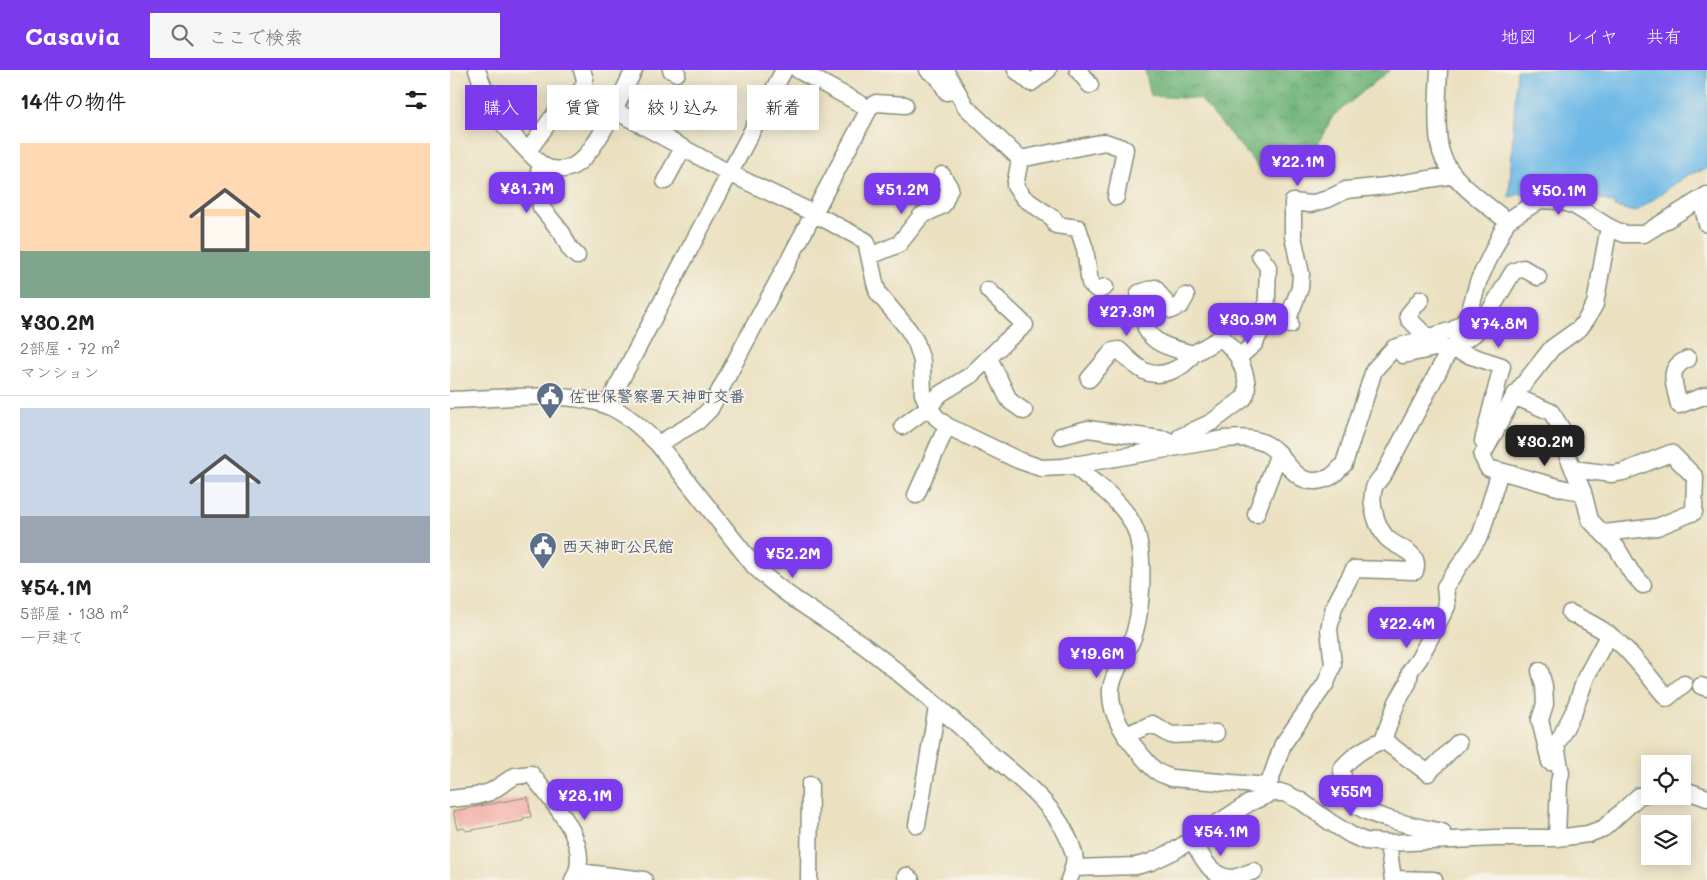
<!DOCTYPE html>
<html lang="ja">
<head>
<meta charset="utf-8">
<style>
  :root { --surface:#fff; --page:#f6f6f6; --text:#202124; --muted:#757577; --line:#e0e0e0; --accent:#7c3aed }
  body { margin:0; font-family:Mali,"Klee One",sans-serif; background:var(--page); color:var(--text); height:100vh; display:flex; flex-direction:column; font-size:19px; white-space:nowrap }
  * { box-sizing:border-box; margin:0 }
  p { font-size:16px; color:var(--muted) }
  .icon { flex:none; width:28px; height:28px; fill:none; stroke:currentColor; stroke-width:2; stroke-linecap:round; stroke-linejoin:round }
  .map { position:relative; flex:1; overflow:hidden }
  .panel { display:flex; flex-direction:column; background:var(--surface); width:450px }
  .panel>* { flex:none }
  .top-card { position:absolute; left:15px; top:15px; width:475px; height:45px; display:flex; gap:10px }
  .buttons { position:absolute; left:1191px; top:685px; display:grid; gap:10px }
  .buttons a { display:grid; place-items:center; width:50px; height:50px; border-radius:0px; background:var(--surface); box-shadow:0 2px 12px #0003; font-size:25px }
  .price { position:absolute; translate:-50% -42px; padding:0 11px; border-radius:10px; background:var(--accent); color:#fff; font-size:16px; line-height:32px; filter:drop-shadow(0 1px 2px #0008) }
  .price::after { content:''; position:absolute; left:50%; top:30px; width:15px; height:11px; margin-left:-8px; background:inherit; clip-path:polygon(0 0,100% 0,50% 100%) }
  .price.on { background:#222; color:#fff }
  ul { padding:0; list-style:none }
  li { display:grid; align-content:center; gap:10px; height:265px; padding:0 20px }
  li+li { border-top:1px solid var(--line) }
  li span { display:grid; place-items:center; height:155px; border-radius:0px; color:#555 }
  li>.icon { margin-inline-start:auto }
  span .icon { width:90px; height:90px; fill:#fffc; stroke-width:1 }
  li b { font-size:21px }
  h2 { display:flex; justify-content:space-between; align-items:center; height:60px; padding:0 20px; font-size:21px }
  .tag { padding:0 18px; border-radius:0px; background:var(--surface); box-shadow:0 2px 12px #0003; font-size:18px; line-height:45px }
  .tag.on { background:var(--accent); color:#fff }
  header { display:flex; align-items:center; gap:30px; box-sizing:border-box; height:70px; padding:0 25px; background:var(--accent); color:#fff }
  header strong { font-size:24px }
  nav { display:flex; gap:28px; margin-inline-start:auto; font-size:18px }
  .search { width:350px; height:45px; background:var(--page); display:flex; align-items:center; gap:12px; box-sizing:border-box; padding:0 18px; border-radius:0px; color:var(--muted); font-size:19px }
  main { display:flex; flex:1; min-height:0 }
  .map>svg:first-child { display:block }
  .forest { fill:url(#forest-crowns); stroke:#467856 }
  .water { fill:#6eb9e7; stroke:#467b8e }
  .building { fill:#f2a7a2 }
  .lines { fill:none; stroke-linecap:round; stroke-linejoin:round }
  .minor-casing { stroke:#858f7a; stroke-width:19 }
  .minor { stroke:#fff; stroke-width:16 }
  .labels { text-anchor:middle; stroke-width:4; stroke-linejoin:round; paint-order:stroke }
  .service-label { font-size:16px; font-weight:bold; fill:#4e5e75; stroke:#f7f3e8; text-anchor:start }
</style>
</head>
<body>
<header>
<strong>Casavia</strong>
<div class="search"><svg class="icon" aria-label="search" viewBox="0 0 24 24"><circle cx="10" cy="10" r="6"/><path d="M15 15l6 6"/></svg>ここで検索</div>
<nav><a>地図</a><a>レイヤ</a><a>共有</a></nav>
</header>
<main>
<section class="panel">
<h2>14件の物件<svg class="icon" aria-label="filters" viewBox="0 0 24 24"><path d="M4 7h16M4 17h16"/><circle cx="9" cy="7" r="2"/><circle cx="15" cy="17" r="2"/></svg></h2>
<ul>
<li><span style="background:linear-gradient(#ffd9b3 70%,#7fa58c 0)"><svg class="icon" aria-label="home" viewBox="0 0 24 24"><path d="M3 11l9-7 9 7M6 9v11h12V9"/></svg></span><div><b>¥30.2M</b><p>2部屋 · 72 m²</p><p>マンション</p></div></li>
<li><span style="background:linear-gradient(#c9d6e8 70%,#9aa5b1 0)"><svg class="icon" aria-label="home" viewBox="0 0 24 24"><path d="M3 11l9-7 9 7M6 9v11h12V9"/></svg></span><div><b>¥54.1M</b><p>5部屋 · 138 m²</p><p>一戸建て</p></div></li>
</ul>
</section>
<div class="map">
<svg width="1257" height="810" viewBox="0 0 1257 810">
  <defs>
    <pattern id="forest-crowns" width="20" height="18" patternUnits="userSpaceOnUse" patternTransform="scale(1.25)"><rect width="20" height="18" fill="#6eb378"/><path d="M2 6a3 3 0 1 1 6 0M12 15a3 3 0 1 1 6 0" fill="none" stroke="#5a9363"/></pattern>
  </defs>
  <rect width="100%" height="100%" fill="#f7f3e8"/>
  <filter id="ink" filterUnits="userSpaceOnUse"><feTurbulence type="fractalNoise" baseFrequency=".02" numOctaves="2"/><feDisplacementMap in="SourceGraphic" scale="10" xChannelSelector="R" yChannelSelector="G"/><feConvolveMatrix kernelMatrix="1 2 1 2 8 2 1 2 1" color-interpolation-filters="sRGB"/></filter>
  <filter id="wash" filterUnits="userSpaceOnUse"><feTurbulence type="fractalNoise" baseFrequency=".0096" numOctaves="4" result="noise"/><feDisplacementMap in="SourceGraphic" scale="20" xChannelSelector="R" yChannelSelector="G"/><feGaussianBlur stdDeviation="1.12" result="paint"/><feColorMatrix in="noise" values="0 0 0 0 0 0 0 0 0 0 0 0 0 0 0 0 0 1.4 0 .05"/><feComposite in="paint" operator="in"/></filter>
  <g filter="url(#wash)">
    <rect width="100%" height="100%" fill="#ebe1c1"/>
    <path class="forest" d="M 695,0 L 940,0 L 883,46 L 862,84 L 810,99 L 750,29 L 701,26 Z"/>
    <path class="water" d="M 1067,0 L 1257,0 L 1257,99 L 1237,105 L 1186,142 L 1164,137 L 1165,134 L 1127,120 L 1094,118 L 1059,127 Z"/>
    <g id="blocks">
      <path class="building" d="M 78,727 L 81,747 L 73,748 L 73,751 L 16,761 L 14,758 L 7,759 L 3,741 Z"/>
    </g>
  </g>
  <g filter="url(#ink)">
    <use href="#blocks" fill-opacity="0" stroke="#858f7a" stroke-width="1"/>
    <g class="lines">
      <defs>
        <path id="minor" d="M 27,0 C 33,15 38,32 47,45 C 54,56 83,89 94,96 C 101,101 116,100 123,96 C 146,85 172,23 184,0
          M 221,0 L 227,3
          M 478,0 L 488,7 L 497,22
          M 495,0 L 516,37 L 570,89 L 655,72 L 675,79 L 666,127
          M 566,0 L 581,13 L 598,0
          M 628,0 L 640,15
          M 989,0 C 988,21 985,62 991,82 C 999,110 1035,133 1057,151
          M 418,38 L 426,33 L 455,35
          M 164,40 L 279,103 L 363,143 L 416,171 L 425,213 L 428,223 L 458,259 L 466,272 L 472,291 L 473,324 L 479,337 L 486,347 L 497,356 L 568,390 L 591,398 L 613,397 L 774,369 C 788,368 803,367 816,374 C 835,383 842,413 866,411 C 881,409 884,405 894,394 L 924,300 L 944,278 L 1003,260 L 1012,254 L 1019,244 L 1028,212 L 1057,151 L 1090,130 L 1111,131 L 1125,136 L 1159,157 L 1174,164 L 1194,164 L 1257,125
          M 78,81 L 107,41 L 128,23 L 134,16 L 135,9 L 132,0
          M 570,89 L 565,116 L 574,128 L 604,149 L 606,155 L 628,158 L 635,179 L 640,213 L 645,218 L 649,220 L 655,217
          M 94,97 L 89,101 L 91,137 L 112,163 L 120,179 L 127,186
          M 215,111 L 233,78
          M 1251,129 L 1257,154
          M 1159,157 L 1145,234 L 1136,250 L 1130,258 L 1102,278 L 1064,326 L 1101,342 L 1113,361 L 1114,377 L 1133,422 L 1140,450 L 1167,478 L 1181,502 L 1193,515
          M 420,186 L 449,174 L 471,146 L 493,135 L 500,118 L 492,105
          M 971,229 L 958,245 L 959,249 L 977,267
          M 840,255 L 839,246 L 850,218 L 851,204 L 843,166 L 843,132 L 860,134 L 878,129 L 896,120 L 936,116 L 1004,105
          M 953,285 L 985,278 L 1000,279 L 1052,296 L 1033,371
          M 789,287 L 804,274 L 816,251 L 818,197 L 810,186
          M 539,288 L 558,328 L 561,332 L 574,341
          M 1238,289 C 1215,298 1225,315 1229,335 L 1257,325
          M 639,309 L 663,281 L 669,280 C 676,287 685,296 694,301 C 711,309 733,299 743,284
          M 0,330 C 44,329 115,320 156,335 C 176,343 193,359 208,374 L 305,497 C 337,528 377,549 413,575 C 459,609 500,648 543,686 C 575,713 613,742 624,784 C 626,792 622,802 619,810
          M 157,336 L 334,0
          M 453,356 L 479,337 L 490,324 L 521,305 L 556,271 L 575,255 L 538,220
          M 611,366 L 638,359 L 717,370 L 724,377 L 730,367 L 762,352 L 794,328 C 801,318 794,300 789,289 C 786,282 778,275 773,269 L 769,269 L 743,284 C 727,279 703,276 696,258 C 693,247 692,234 689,223 L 705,218 L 721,240 L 731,235 L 736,226
          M 208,374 L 248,351 L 260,339 L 418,41 L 418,38 L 348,0
          M 625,394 C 634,407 643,410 653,419 C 668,432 684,449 688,468 C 694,494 692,545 682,570 C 677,580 661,609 661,619 C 659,645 676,667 692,686 C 697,691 702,699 708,702 C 712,705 718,706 722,708 L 818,716 L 822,723
          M 1123,399 L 1162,404 L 1173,402 L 1221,383 L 1245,407 L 1244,442 L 1207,457 L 1154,463
          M 1050,401 L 1115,419 L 1133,422
          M 466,425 L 497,356
          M 806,444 L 829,383
          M 1120,543 C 1133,549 1146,555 1158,564 C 1181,580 1198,606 1217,628 L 1234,614
          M 1090,601 L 1094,616 L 1095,634 L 1090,650 L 1100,692
          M 1251,616 L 1257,618
          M 676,667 C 684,659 693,659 702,654 L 721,665 L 766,663
          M 933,670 L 978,703 L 1008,673
          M 818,716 L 833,674 L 876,613 L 883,595 L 879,559 L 884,537 L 904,499 L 965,501 C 971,482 949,479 938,469 C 927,459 919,433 924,418 C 925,413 932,407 935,402 L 1000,279 L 1024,264 L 1032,254 L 1063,202 L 1073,198 L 1088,207
          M 1232,719 L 1257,728
          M 0,729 L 26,726 L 40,722 L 65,706 L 81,704 C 101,730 145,775 123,810
          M 467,755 L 487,637
          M 1107,768 L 1109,712 L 1111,703 L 1106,676 L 1124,641 L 1136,607 L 1159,564
          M 742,770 C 752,786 760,807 781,808 C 788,808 797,803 804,801
          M 993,770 L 992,762 C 970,757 921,748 905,734 C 897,727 892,708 892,698 C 904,684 917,677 933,670 L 947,632 L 958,613 L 960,601 L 969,589 L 997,536 L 995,517 L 1031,464 L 1050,401 L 1038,398 L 1032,386 L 1064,326
          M 938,773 L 943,810
          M 624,798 L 686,796 L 701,792 L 724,781 L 799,733 L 822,723 L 834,723 L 851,731 L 880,752 L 901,765 L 915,771 L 938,773 L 1046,768 L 1107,768 L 1138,764 L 1154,758 L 1189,726 L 1200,722
          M 129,802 L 194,810
          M 456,806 L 461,810
          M 943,809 L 984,810
          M 359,810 L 360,715"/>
      </defs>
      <use href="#minor" class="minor-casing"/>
      <use href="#minor" class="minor"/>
    </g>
  </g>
  <defs>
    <symbol id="civic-pin" viewBox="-11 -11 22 30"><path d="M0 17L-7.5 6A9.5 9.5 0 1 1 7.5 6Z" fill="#5c6f8a" stroke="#f7f3e8"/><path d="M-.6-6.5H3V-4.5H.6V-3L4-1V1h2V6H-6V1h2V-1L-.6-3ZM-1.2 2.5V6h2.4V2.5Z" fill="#fff"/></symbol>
  </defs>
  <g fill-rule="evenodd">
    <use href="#civic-pin" x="84" y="310" width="32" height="43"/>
    <use href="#civic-pin" x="77" y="460" width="32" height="43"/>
  </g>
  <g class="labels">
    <g class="service-label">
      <text x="119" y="332">佐世保警察署天神町交番</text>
      <text x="112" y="482">西天神町公民館</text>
    </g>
  </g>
</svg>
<div class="buttons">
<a><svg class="icon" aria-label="locate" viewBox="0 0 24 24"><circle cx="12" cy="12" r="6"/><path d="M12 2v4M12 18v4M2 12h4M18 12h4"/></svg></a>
<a><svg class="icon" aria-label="layers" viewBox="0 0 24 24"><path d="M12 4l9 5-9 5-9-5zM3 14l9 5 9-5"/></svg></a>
</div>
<b class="price" style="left:848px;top:117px">¥22.1M</b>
<b class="price" style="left:77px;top:144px">¥81.7M</b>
<b class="price" style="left:452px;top:145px">¥51.2M</b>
<b class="price" style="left:1109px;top:146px">¥50.1M</b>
<b class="price" style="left:677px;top:267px">¥27.3M</b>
<b class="price" style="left:798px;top:275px">¥30.9M</b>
<b class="price" style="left:1049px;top:279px">¥74.8M</b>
<b class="price on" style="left:1095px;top:397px">¥30.2M</b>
<b class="price" style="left:343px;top:509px">¥52.2M</b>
<b class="price" style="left:957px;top:579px">¥22.4M</b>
<b class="price" style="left:647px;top:609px">¥19.6M</b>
<b class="price" style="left:901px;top:747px">¥55M</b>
<b class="price" style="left:135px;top:751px">¥28.1M</b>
<b class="price" style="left:771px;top:787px">¥54.1M</b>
<div class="top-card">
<a class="tag on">購入</a>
<a class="tag">賃貸</a>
<a class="tag">絞り込み</a>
<a class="tag">新着</a>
</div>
</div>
</main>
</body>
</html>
